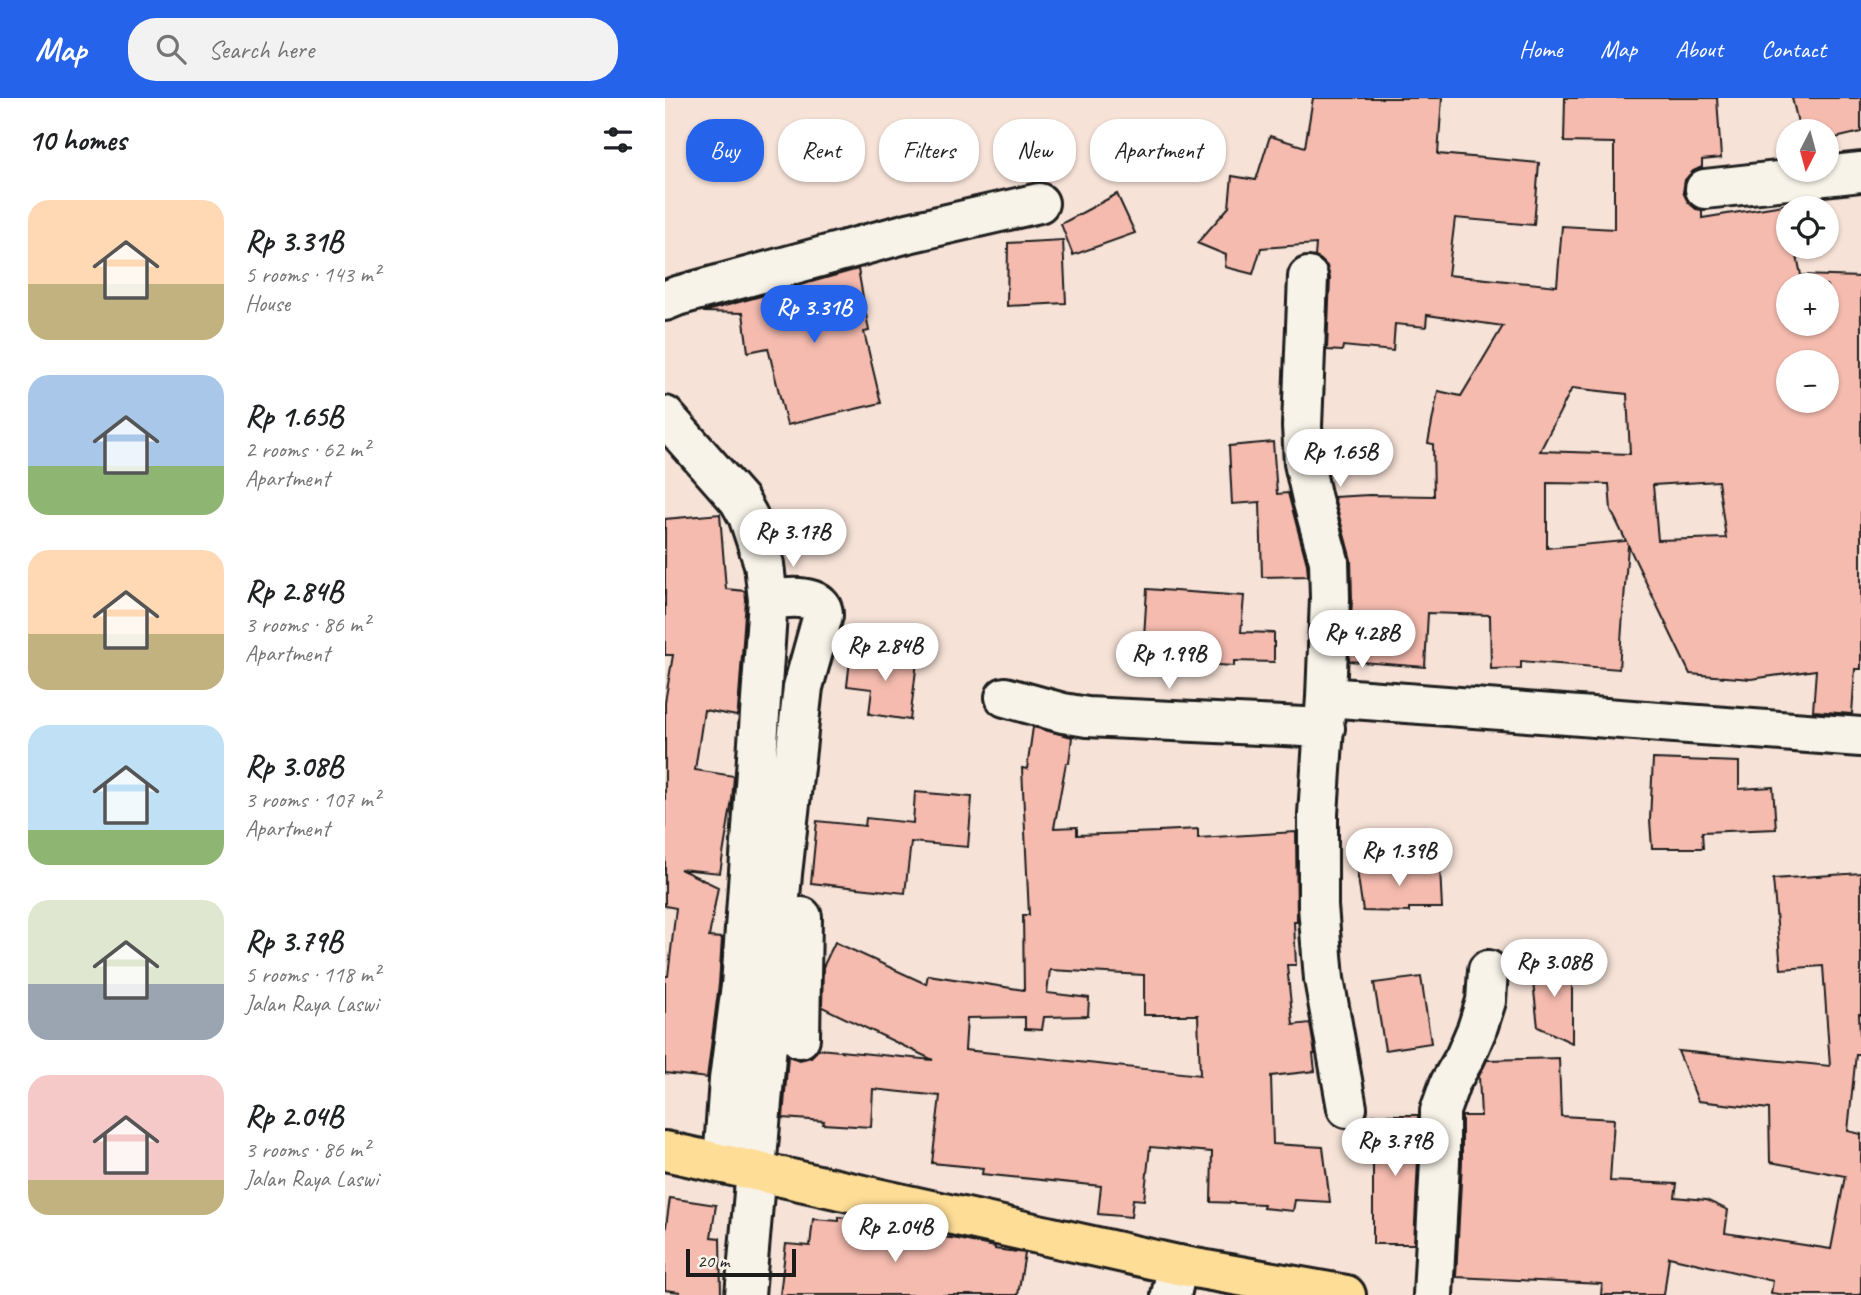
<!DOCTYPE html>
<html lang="en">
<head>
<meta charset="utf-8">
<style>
  :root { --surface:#fff; --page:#f2f2f2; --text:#202124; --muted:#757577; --accent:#2563eb }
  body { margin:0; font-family:Caveat,sans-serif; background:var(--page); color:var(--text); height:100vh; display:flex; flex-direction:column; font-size:26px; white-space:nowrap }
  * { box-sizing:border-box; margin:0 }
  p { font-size:23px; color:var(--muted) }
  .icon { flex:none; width:38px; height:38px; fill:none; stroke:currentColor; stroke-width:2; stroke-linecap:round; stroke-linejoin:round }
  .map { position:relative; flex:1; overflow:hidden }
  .drawer { display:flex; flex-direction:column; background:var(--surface); width:665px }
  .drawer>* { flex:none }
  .hud { position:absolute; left:21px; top:21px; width:665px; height:63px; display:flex; gap:14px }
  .needle { width:46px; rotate:186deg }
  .controls { position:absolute; left:1111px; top:21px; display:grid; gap:14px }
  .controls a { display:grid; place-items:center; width:63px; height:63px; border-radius:50%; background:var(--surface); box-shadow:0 2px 5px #0004; font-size:35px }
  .scale { position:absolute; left:21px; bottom:18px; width:110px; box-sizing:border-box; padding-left:7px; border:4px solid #1c1c1c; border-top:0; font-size:19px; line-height:24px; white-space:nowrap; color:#1c1c1c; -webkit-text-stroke:5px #f7f3e8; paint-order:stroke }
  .price { position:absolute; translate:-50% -60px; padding:0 16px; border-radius:24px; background:#fff; color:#222; font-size:23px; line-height:46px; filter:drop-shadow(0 2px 4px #0008) }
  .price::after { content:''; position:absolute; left:50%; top:42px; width:21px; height:16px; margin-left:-10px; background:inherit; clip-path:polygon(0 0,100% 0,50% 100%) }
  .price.on { background:var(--accent); color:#fff }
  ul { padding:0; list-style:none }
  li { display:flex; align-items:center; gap:21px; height:175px; padding:0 28px }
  li span { display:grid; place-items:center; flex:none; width:196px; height:140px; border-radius:21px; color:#555 }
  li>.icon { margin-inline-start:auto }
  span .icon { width:84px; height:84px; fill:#fffc; stroke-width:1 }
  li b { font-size:30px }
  h2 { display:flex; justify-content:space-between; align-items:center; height:84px; padding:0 28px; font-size:30px }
  .chip { padding:0 24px; border-radius:28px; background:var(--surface); box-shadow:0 2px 5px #0004; font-size:24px; line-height:63px }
  .chip.on { background:var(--accent); color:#fff }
  header { display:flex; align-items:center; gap:42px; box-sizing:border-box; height:98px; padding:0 35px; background:var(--accent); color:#fff }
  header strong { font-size:33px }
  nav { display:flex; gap:38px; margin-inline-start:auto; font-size:24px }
  .search { width:490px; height:63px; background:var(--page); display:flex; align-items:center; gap:18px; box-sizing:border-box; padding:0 24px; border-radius:28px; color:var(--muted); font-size:26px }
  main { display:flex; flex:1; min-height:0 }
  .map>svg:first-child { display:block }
  .building { fill:#f5bbaf; stroke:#1c1c1c; stroke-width:2; fill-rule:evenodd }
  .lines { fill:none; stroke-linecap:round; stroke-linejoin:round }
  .minor-casing { stroke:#1c1c1c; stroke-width:44 }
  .major-casing { stroke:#1c1c1c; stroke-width:44 }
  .minor { stroke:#f7f3e8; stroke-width:38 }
  .major { stroke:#fedd96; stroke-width:38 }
</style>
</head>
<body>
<header>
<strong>Map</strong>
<div class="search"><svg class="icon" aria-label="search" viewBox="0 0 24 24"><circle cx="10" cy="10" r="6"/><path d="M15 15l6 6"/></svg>Search here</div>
<nav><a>Home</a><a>Map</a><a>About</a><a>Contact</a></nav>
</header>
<main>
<section class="drawer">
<h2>10 homes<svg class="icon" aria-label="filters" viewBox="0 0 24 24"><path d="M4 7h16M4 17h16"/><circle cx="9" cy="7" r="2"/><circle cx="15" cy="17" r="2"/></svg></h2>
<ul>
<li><span style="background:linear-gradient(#ffd9b3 60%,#c2b280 0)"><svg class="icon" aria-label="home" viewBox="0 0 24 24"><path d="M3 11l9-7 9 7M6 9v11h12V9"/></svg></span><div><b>Rp 3.31B</b><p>5 rooms · 143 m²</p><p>House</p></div></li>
<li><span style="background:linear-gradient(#a9c7e8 65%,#8fb573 0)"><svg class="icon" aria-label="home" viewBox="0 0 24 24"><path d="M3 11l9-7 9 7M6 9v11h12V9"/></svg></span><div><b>Rp 1.65B</b><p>2 rooms · 62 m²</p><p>Apartment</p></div></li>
<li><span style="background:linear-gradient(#ffd9b3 60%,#c2b280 0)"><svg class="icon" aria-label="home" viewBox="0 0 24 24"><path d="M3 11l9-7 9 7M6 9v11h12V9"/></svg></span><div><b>Rp 2.84B</b><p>3 rooms · 86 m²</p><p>Apartment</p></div></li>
<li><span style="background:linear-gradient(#bfe0f5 75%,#8fb573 0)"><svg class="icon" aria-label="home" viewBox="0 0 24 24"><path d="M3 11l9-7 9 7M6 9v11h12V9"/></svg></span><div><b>Rp 3.08B</b><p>3 rooms · 107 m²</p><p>Apartment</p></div></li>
<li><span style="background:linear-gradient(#dfe7d0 60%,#9aa5b1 0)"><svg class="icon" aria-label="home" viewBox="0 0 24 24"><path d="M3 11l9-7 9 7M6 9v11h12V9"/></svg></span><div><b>Rp 3.79B</b><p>5 rooms · 118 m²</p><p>Jalan Raya Laswi</p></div></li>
<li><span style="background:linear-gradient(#f6c9c9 75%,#c2b280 0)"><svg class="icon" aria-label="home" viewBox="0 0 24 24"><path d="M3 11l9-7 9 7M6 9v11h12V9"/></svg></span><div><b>Rp 2.04B</b><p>3 rooms · 86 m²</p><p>Jalan Raya Laswi</p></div></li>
</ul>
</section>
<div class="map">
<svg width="1196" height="1197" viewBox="0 0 1196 1197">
  <rect width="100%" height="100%" fill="#f6e2d7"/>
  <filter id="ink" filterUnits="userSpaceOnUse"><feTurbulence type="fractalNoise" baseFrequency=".0143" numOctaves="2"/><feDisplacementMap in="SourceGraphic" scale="14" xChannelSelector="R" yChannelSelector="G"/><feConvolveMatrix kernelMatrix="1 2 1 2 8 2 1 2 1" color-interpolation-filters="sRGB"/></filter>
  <g filter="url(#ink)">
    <path class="building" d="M 648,0 L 777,0 L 773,56 L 874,65 L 869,127 L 790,120 L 783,177 L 892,188 L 897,128 L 949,131 L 949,45 L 899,44 L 900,0 L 1052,0 L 1056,60 L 1037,62 L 1037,69 L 1028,73 L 1020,82 L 1018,94 L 1023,104 L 1031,111 L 1037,112 L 1037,120 L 1124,106 L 1124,149 L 1130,149 L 1136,177 L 1196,179 L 1196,571 L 1190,571 L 1187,616 L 1148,613 L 1151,572 L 1086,581 L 1025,576 L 963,447 L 954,571 L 856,563 L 856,570 L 826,571 L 825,517 L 763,515 L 760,569 L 684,563 L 687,501 L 686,462 L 669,399 L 704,397 L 769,398 L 768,346 L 763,345 L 773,293 L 796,298 L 838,228 L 762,217 L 761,229 L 730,226 L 728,253 L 678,248 L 677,253 L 662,252 L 665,180 L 662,168 L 655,161 L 650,159 L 651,146 L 596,150 L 588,176 L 560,169 L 561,157 L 532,145 L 564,109 L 567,78 L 591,82 L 605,38 L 640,49 ZM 1124,187 L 1162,187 L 1162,226 L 1124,226 ZM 1124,264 L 1162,264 L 1162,303 L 1124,303 ZM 907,290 L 962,296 L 965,356 L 875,353 ZM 1053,383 L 1061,440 L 993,442 L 988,387 ZM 882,385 L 944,386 L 946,412 L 961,443 L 882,450 Z
      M 1127,0 L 1196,0 L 1196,34 L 1162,42 L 1162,33 L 1135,33 Z
      M 452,96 L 470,135 L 408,157 L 396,126 Z
      M 398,142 L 401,205 L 342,208 L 343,145 Z
      M 193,171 L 204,233 L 199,234 L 216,305 L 122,327 L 103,250 L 83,254 L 78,215 L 38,214 Z
      M 608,344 L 612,396 L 623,395 L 642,466 L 643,478 L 597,479 L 595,404 L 567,406 L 564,348 Z
      M 55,416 L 61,491 L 80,493 L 81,502 L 73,612 L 72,618 L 39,612 L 30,672 L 69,678 L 67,702 L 55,775 L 15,771 L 53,789 L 44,839 L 57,840 L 54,886 L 42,980 L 0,975 L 0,878 L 3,878 L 11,810 L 0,808 L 0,604 L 8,557 L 0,557 L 0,421 Z
      M 482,491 L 579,498 L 576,534 L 609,535 L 609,564 L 569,563 L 569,568 L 536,566 L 537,559 L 478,555 Z
      M 186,554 L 252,563 L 245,622 L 204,616 L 207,591 L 182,588 Z
      M 368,629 L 407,639 L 404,665 L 401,665 L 389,730 L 412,729 L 412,737 L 494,734 L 494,733 L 533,731 L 533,740 L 631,734 L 632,824 L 629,824 L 631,867 L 622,867 L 628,927 L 645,925 L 650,956 L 648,956 L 650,973 L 606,978 L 608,1046 L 658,1049 L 665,1104 L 630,1102 L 628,1113 L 598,1110 L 599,1106 L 546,1104 L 547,1054 L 485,1049 L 479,1102 L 468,1101 L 466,1119 L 433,1116 L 436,1088 L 317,1076 L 318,1070 L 267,1065 L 275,998 L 208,991 L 206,1029 L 158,1026 L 159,1023 L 118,1020 L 123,958 L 135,962 L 146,959 L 154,951 L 268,962 L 157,909 L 158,869 L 170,844 L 261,886 L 263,877 L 359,892 L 358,817 L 364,817 L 357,670 L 362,671 ZM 385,872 L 479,877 L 479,917 L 533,917 L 535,977 L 300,952 L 302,920 L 360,919 L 360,931 L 377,932 L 379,919 L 423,918 L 424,900 L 382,895 Z
      M 988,661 L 1074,664 L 1074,691 L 1108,689 L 1111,731 L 1037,734 L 1038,750 L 987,750 L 985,722 Z
      M 250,694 L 307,699 L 303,749 L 246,744 L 240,795 L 146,785 L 152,723 L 200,728 L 201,720 L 248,725 Z
      M 691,766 L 775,770 L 777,810 L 744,810 L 744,814 L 698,813 Z
      M 1196,775 L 1196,916 L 1194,916 L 1196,956 L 1191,956 L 1183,1033 L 1196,1036 L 1196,1197 L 1121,1197 L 1106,1195 L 1108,1183 L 1004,1159 L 999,1197 L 936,1197 L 937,1186 L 791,1179 L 797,1064 L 797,1018 L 816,1018 L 814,978 L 822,962 L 894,960 L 896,1018 L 949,1021 L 945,1083 L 1012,1086 L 1010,1099 L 1041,1102 L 1063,1112 L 1060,1135 L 1166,1151 L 1180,1078 L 1105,1064 L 1104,1011 L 1033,1003 L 1013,953 L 1165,968 L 1158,868 L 1116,871 L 1108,781 Z
      M 866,866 L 907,870 L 907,945 L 873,929 Z
      M 756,879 L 766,945 L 720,952 L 709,885 Z
      M 708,1017 L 753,1017 L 753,1062 L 749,1146 L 708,1146 Z
      M 5,1100 L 51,1107 L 46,1139 L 55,1140 L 56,1197 L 15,1197 L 15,1194 L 0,1192 L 0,1135 Z
      M 174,1119 L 207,1123 L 207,1130 L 293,1141 L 330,1149 L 330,1151 L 360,1155 L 353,1197 L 115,1197 L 121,1146 L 145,1148 L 148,1121 L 174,1123 Z"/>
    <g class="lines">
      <defs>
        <path id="minor" d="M 1040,91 L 1196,74
          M 643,179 L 637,328 L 639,365 L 647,401 L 664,463 L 665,500 L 661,599
          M 0,203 L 12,198 L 243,135 L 374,105
          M 0,318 L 74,402 L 83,418 L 99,466 L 103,502 L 76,888 L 64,982 L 58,1065
          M 340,599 L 398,615 L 422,619 L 660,630
          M 135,940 L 137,819
          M 682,1010 L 659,881 L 653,808 L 653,716 L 661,599 L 1196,639
          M 80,1197 L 117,776 L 138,589 L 158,517 C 158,494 119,500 103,502
          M 506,1197 L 513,1167
          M 768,1197 L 775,1063 L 775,1013 L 785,985 L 800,959 L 812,931 L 821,903 L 823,872"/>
        <path id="major" d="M 0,1053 L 513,1167 L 681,1197"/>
      </defs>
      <use href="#minor" class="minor-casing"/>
      <use href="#major" class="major-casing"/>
      <use href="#minor" class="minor"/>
      <use href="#major" class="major"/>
    </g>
  </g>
</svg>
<div class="controls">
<a><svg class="needle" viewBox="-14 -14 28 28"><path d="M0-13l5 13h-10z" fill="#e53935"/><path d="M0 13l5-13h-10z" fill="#757577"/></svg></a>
<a><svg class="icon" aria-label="locate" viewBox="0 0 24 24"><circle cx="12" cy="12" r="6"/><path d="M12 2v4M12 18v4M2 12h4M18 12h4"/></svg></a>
<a>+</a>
<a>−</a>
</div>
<div class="scale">20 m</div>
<b class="price on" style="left:149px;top:247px">Rp 3.31B</b>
<b class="price" style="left:675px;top:391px">Rp 1.65B</b>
<b class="price" style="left:128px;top:471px">Rp 3.17B</b>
<b class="price" style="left:697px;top:572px">Rp 4.28B</b>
<b class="price" style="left:220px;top:585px">Rp 2.84B</b>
<b class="price" style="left:504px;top:593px">Rp 1.99B</b>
<b class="price" style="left:734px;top:790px">Rp 1.39B</b>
<b class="price" style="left:889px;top:901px">Rp 3.08B</b>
<b class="price" style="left:730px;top:1080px">Rp 3.79B</b>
<b class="price" style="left:230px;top:1166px">Rp 2.04B</b>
<div class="hud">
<a class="chip on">Buy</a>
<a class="chip">Rent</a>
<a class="chip">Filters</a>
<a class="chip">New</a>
<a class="chip">Apartment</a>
</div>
</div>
</main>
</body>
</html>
